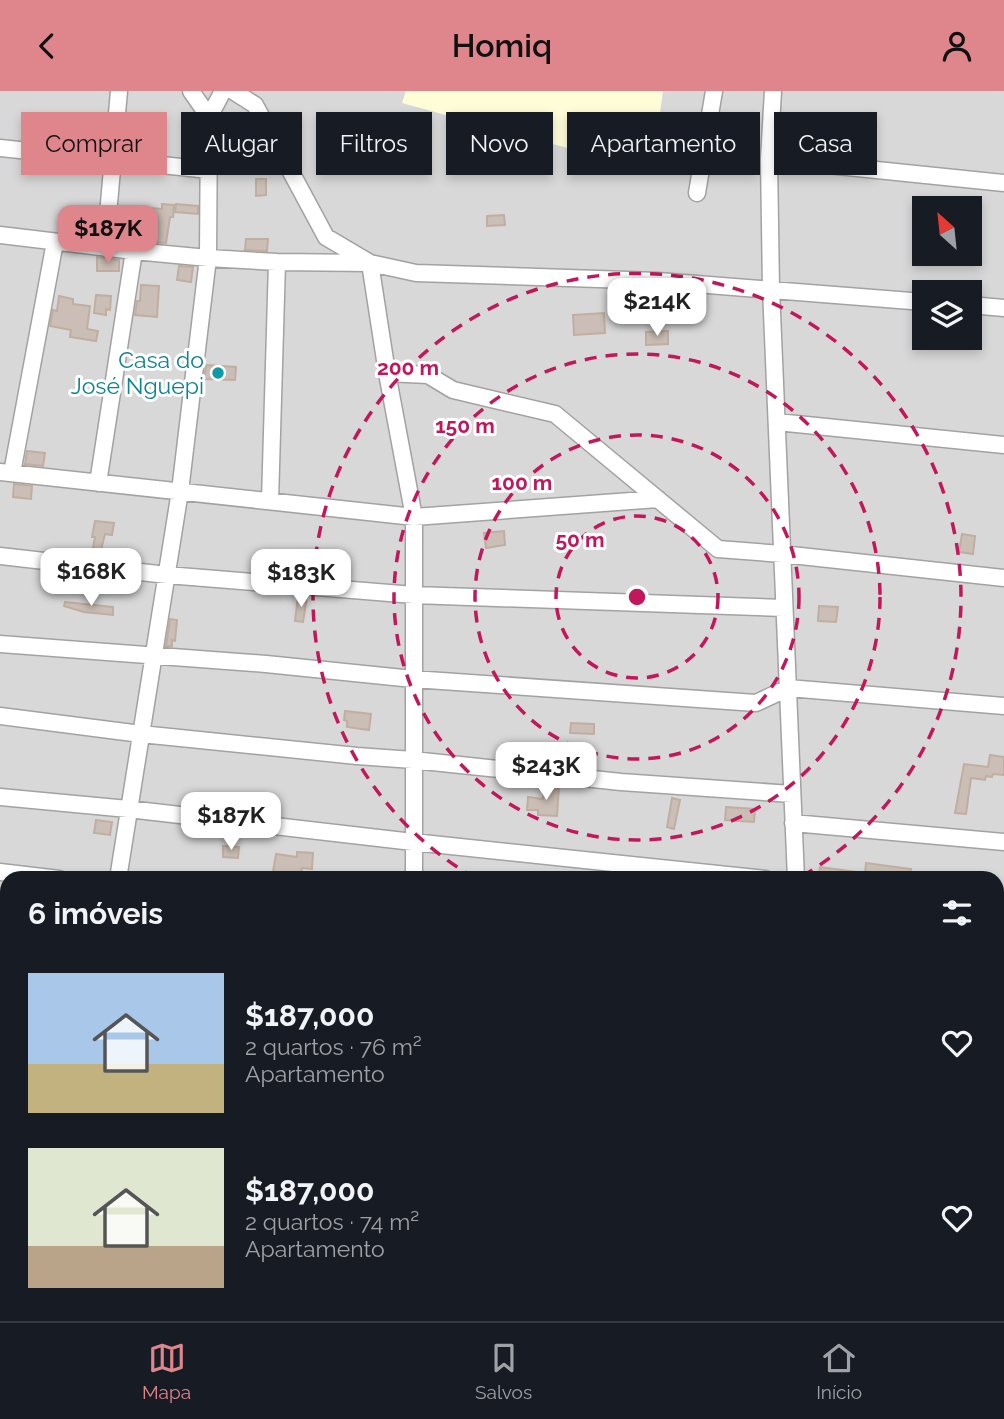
<!DOCTYPE html>
<html lang="pt">
<head>
<meta charset="utf-8">
<style>
  :root { --surface:#171b24; --page:#20242c; --text:#f1f3f6; --muted:#9ea1a6; --line:#363941; --accent:#de868b }
  body { margin:0; font-family:Raleway,sans-serif; background:var(--page); color:var(--text); height:100vh; display:flex; flex-direction:column; font-size:26px; white-space:nowrap }
  * { box-sizing:border-box; margin:0 }
  p { font-size:23px; color:var(--muted) }
  .icon { flex:none; width:38px; height:38px; fill:none; stroke:currentColor; stroke-width:2; stroke-linecap:round; stroke-linejoin:round }
  .map { position:relative; flex:1; overflow:hidden }
  .side { position:absolute; left:0px; top:780px; width:1004px; height:450px; display:flex; flex-direction:column; background:var(--surface); border-radius:21px 21px 0 0; box-shadow:0 4px 10px #0003 }
  .side>* { flex:none }
  .guide { position:absolute; left:21px; top:21px; width:962px; height:63px; display:flex; gap:14px }
  .needle { width:46px; rotate:333deg }
  .controls { position:absolute; left:912px; top:105px; display:grid; gap:14px }
  .controls a { display:grid; place-items:center; width:70px; height:70px; border-radius:0px; background:var(--surface); box-shadow:0 4px 10px #0003; font-size:35px }
  .price { position:absolute; translate:-50% -60px; padding:0 16px; border-radius:14px; background:#fff; color:#222; font-size:23px; line-height:46px; filter:drop-shadow(0 2px 4px #0008) }
  .price::after { content:''; position:absolute; left:50%; top:42px; width:21px; height:16px; margin-left:-10px; background:inherit; clip-path:polygon(0 0,100% 0,50% 100%) }
  .price.selected { background:var(--accent); color:#111 }
  ul { padding:0; list-style:none }
  li { display:flex; align-items:center; gap:21px; height:175px; padding:0 28px }
  li span { display:grid; place-items:center; flex:none; width:196px; height:140px; border-radius:0px; color:#555 }
  li>.icon { margin-inline-start:auto }
  span .icon { width:84px; height:84px; fill:#fffc; stroke-width:1 }
  li b { font-size:30px }
  h2 { display:flex; justify-content:space-between; align-items:center; height:84px; padding:0 28px; font-size:30px }
  .pill { padding:0 24px; border-radius:0px; background:var(--surface); box-shadow:0 4px 10px #0003; font-size:24px; line-height:63px }
  .pill.selected { background:var(--accent); color:#111 }
  header { display:flex; justify-content:space-between; align-items:center; height:91px; padding:0 28px; background:var(--accent); color:#111; font-size:32px; font-weight:600 }
  .menu { display:flex; justify-content:space-around; align-items:center; height:98px; border-top:2px solid var(--line); background:var(--surface); font-size:19px; color:var(--muted) }
  .menu a { display:grid; justify-items:center; gap:4px }
  .menu .selected { color:var(--accent) }
  .map>svg:first-child { display:block }
  .residential { fill:#d9d8d8; fill-rule:evenodd }
  .education { fill:#fffdd8 }
  .building { fill:#cabeb6; stroke:#c0aea1; stroke-width:2 }
  .lines { fill:none; stroke-linecap:round; stroke-linejoin:round }
  .minor-casing { stroke:#a2a2a2; stroke-width:19 }
  .minor { stroke:#fff; stroke-width:16 }
  .ring { fill:none; stroke:#c2185b; stroke-width:3.5; stroke-dasharray:12 9 }
  .culture-dot { fill:#0f9aa8; stroke:#fff; stroke-width:2.5 }
  .labels { text-anchor:middle; stroke-width:6; stroke-linejoin:round; paint-order:stroke }
  .culture-label { font-size:23px; fill:#0d838f; stroke:#fff; text-anchor:end }
  .centre { fill:#c2185b; stroke:#fff; stroke-width:3.5 }
  .ring-label { font-size:21px; text-anchor:middle; font-weight:bold; fill:#c2185b; stroke:#fff; stroke-width:6; stroke-linejoin:round; paint-order:stroke }
</style>
</head>
<body>
<header><svg class="icon" aria-label="back" viewBox="0 0 24 24"><path d="M15 5l-7 7 7 7"/></svg>Homiq<svg class="icon" aria-label="person" viewBox="0 0 24 24"><circle cx="12" cy="8" r="4"/><path d="M4 21q1-7 8-7t8 7"/></svg></header>
<div class="map">
<svg width="1004" height="1230" viewBox="0 0 1004 1230">
  <rect width="100%" height="100%" fill="#eee9e0"/>
  <path class="residential" d="M 0,0 L 1004,0 L 1004,1230 L 0,1230 ZM 924,117 L 970,117 L 970,163 L 924,163 ZM 924,201 L 970,201 L 970,247 L 924,247 ZM 7,788 L 998,788 L 998,1223 L 7,1223 Z"/>
  <path class="education" d="M 406,0 L 663,0 L 652,80 L 402,12 Z"/>
  <path class="building" d="M 256,88 L 266,88 L 266,104 L 256,105 Z
    M 162,113 L 174,114 L 173,126 L 170,126 L 166,152 L 138,150 L 142,116 L 162,118 Z
    M 176,113 L 198,115 L 198,123 L 175,121 Z
    M 504,124 L 505,134 L 487,135 L 487,125 Z
    M 246,148 L 268,148 L 267,160 L 245,159 Z
    M 97,166 L 119,169 L 119,180 L 97,180 Z
    M 179,175 L 193,176 L 191,191 L 177,189 Z
    M 141,194 L 159,195 L 157,226 L 135,224 L 137,210 L 140,210 Z
    M 96,204 L 111,205 L 110,219 L 106,218 L 106,224 L 94,222 Z
    M 59,205 L 73,208 L 73,213 L 90,215 L 87,238 L 98,240 L 96,250 L 70,246 L 71,239 L 50,235 L 53,219 L 57,220 Z
    M 604,222 L 605,242 L 574,244 L 573,224 Z
    M 668,240 L 668,253 L 646,254 L 646,241 Z
    M 206,274 L 236,276 L 235,289 L 204,288 Z
    M 27,360 L 45,362 L 43,375 L 25,373 Z
    M 14,393 L 32,395 L 31,408 L 13,406 Z
    M 95,430 L 114,432 L 112,444 L 105,443 L 101,459 L 93,457 L 95,446 L 92,446 Z
    M 504,440 L 505,454 L 486,457 L 484,442 Z
    M 962,443 L 975,445 L 973,463 L 959,461 Z
    M 298,505 L 307,506 L 303,531 L 295,530 Z
    M 65,511 L 113,516 L 113,524 L 84,521 L 64,515 Z
    M 819,515 L 838,516 L 836,531 L 818,530 Z
    M 170,528 L 177,529 L 175,550 L 172,549 L 172,555 L 166,555 Z
    M 345,620 L 371,623 L 369,639 L 347,636 L 347,630 L 344,629 Z
    M 571,632 L 594,633 L 594,643 L 570,642 Z
    M 990,664 L 1004,666 L 1004,684 L 993,683 L 992,686 L 986,685 L 985,689 L 971,687 L 966,723 L 955,722 L 964,673 L 988,676 Z
    M 544,693 L 559,695 L 557,725 L 538,724 L 538,719 L 527,719 L 528,706 L 543,708 Z
    M 672,707 L 680,709 L 674,738 L 667,736 Z
    M 726,716 L 755,718 L 754,731 L 725,729 Z
    M 96,729 L 112,731 L 110,744 L 94,742 Z
    M 223,755 L 239,756 L 238,767 L 223,766 Z
    M 297,761 L 313,762 L 312,778 L 302,777 L 300,788 L 282,788 L 282,783 L 273,781 L 276,763 L 297,766 Z
    M 866,772 L 911,778 L 909,788 L 818,788 L 820,776 L 865,782 Z"/>
  <g class="lines">
    <defs>
      <path id="minor" d="M 191,0 L 209,26
        M 233,0 L 255,14 L 326,146 L 370,172 L 387,282 L 414,426 L 414,788
        M 773,0 L 769,68 L 771,198 L 796,788
        M 0,57 L 209,79
        M 769,68 L 1004,92
        M 697,102 L 714,0
        M 0,144 L 134,160 L 208,167 L 277,171 L 370,172 L 416,182 L 658,190 L 924,211
        M 105,157 L 119,0
        M 970,214 L 1004,217
        M 387,282 L 428,284 L 453,299 L 555,323 L 718,458 L 782,463 L 1004,487
        M 777,331 L 1004,354
        M 0,381 L 414,426 L 658,408
        M 12,382 L 55,151
        M 98,392 L 134,160
        M 270,410 L 277,171
        M 0,465 L 167,484 L 414,504 L 784,517
        M 0,553 L 266,573 L 413,588 L 756,612 L 788,597 L 1004,615
        M 0,625 L 141,643 L 357,665 L 413,669 L 621,691 L 792,703
        M 0,706 L 128,718 L 413,751 L 765,788
        M 793,732 L 1004,751
        M 0,781 L 59,788
        M 118,788 L 180,400 L 208,167 L 209,26 L 223,0
        M 0,861 L 7,862
        M 998,886 L 1004,886
        M 0,943 L 7,943
        M 0,1029 L 7,1029
        M 0,1108 L 7,1109
        M 998,1136 L 1004,1137
        M 0,1189 L 7,1189
        M 310,1223 L 370,1230
        M 950,1223 L 1004,1230
        M 44,1230 L 45,1223
        M 411,1230 L 411,1223
        M 783,1230 L 784,1223"/>
    </defs>
    <use href="#minor" class="minor-casing"/>
    <use href="#minor" class="minor"/>
  </g>
  <g class="ring">
    <circle cx="637" cy="506" r="81"/>
    <circle cx="637" cy="506" r="162"/>
    <circle cx="637" cy="506" r="243"/>
    <path d="M475 787A324 324 0 1 1 799 787"/>
  </g>
  <circle class="culture-dot" cx="218" cy="282" r="7"/>
  <g class="labels">
    <g class="culture-label">
      <text x="204" y="277">Casa do<tspan x="204" dy="26">José Nguepi</tspan></text>
    </g>
  </g>
  <circle cx="637" cy="506" r="10" class="centre"/>
  <g class="ring-label">
    <text x="408" y="284">200 m</text>
    <text x="465" y="342">150 m</text>
    <text x="522" y="399">100 m</text>
    <text x="580" y="456">50 m</text>
  </g>
</svg>
<div class="controls">
<a><svg class="needle" viewBox="-14 -14 28 28"><path d="M0-13l5 13h-10z" fill="#e53935"/><path d="M0 13l5-13h-10z" fill="#9ea1a6"/></svg></a>
<a><svg class="icon" aria-label="layers" viewBox="0 0 24 24"><path d="M12 4l9 5-9 5-9-5zM3 14l9 5 9-5"/></svg></a>
</div>
<b class="price selected" style="left:108px;top:174px">$187K</b>
<b class="price" style="left:657px;top:247px">$214K</b>
<b class="price" style="left:91px;top:517px">$168K</b>
<b class="price" style="left:301px;top:518px">$183K</b>
<b class="price" style="left:546px;top:711px">$243K</b>
<b class="price" style="left:231px;top:761px">$187K</b>
<div class="guide">
<a class="pill selected">Comprar</a>
<a class="pill">Alugar</a>
<a class="pill">Filtros</a>
<a class="pill">Novo</a>
<a class="pill">Apartamento</a>
<a class="pill">Casa</a>
</div>
<section class="side">
<h2>6 imóveis<svg class="icon" aria-label="filters" viewBox="0 0 24 24"><path d="M4 7h16M4 17h16"/><circle cx="9" cy="7" r="2"/><circle cx="15" cy="17" r="2"/></svg></h2>
<ul>
<li><span style="background:linear-gradient(#a9c7e8 65%,#c2b280 0)"><svg class="icon" aria-label="home" viewBox="0 0 24 24"><path d="M3 11l9-7 9 7M6 9v11h12V9"/></svg></span><div><b>$187,000</b><p>2 quartos · 76 m²</p><p>Apartamento</p></div><svg class="icon" aria-label="heart" viewBox="0 0 24 24"><path d="M12 20l-8-8c-3-5 5-10 8-4 3-6 11-1 8 4z"/></svg></li>
<li><span style="background:linear-gradient(#dfe7d0 70%,#b9a48a 0)"><svg class="icon" aria-label="home" viewBox="0 0 24 24"><path d="M3 11l9-7 9 7M6 9v11h12V9"/></svg></span><div><b>$187,000</b><p>2 quartos · 74 m²</p><p>Apartamento</p></div><svg class="icon" aria-label="heart" viewBox="0 0 24 24"><path d="M12 20l-8-8c-3-5 5-10 8-4 3-6 11-1 8 4z"/></svg></li>
</ul>
</section>
</div>
<nav class="menu">
<a class="selected"><svg class="icon" aria-label="map" viewBox="0 0 24 24"><path d="M3 6l6-2 6 2 6-2v14l-6 2-6-2-6 2zM9 4v14M15 6v14"/></svg>Mapa</a>
<a><svg class="icon" aria-label="saved" viewBox="0 0 24 24"><path d="M7 4h10v16l-5-4-5 4z"/></svg>Salvos</a>
<a><svg class="icon" aria-label="home" viewBox="0 0 24 24"><path d="M3 11l9-7 9 7M6 9v11h12V9"/></svg>Início</a>
</nav>
</body>
</html>
